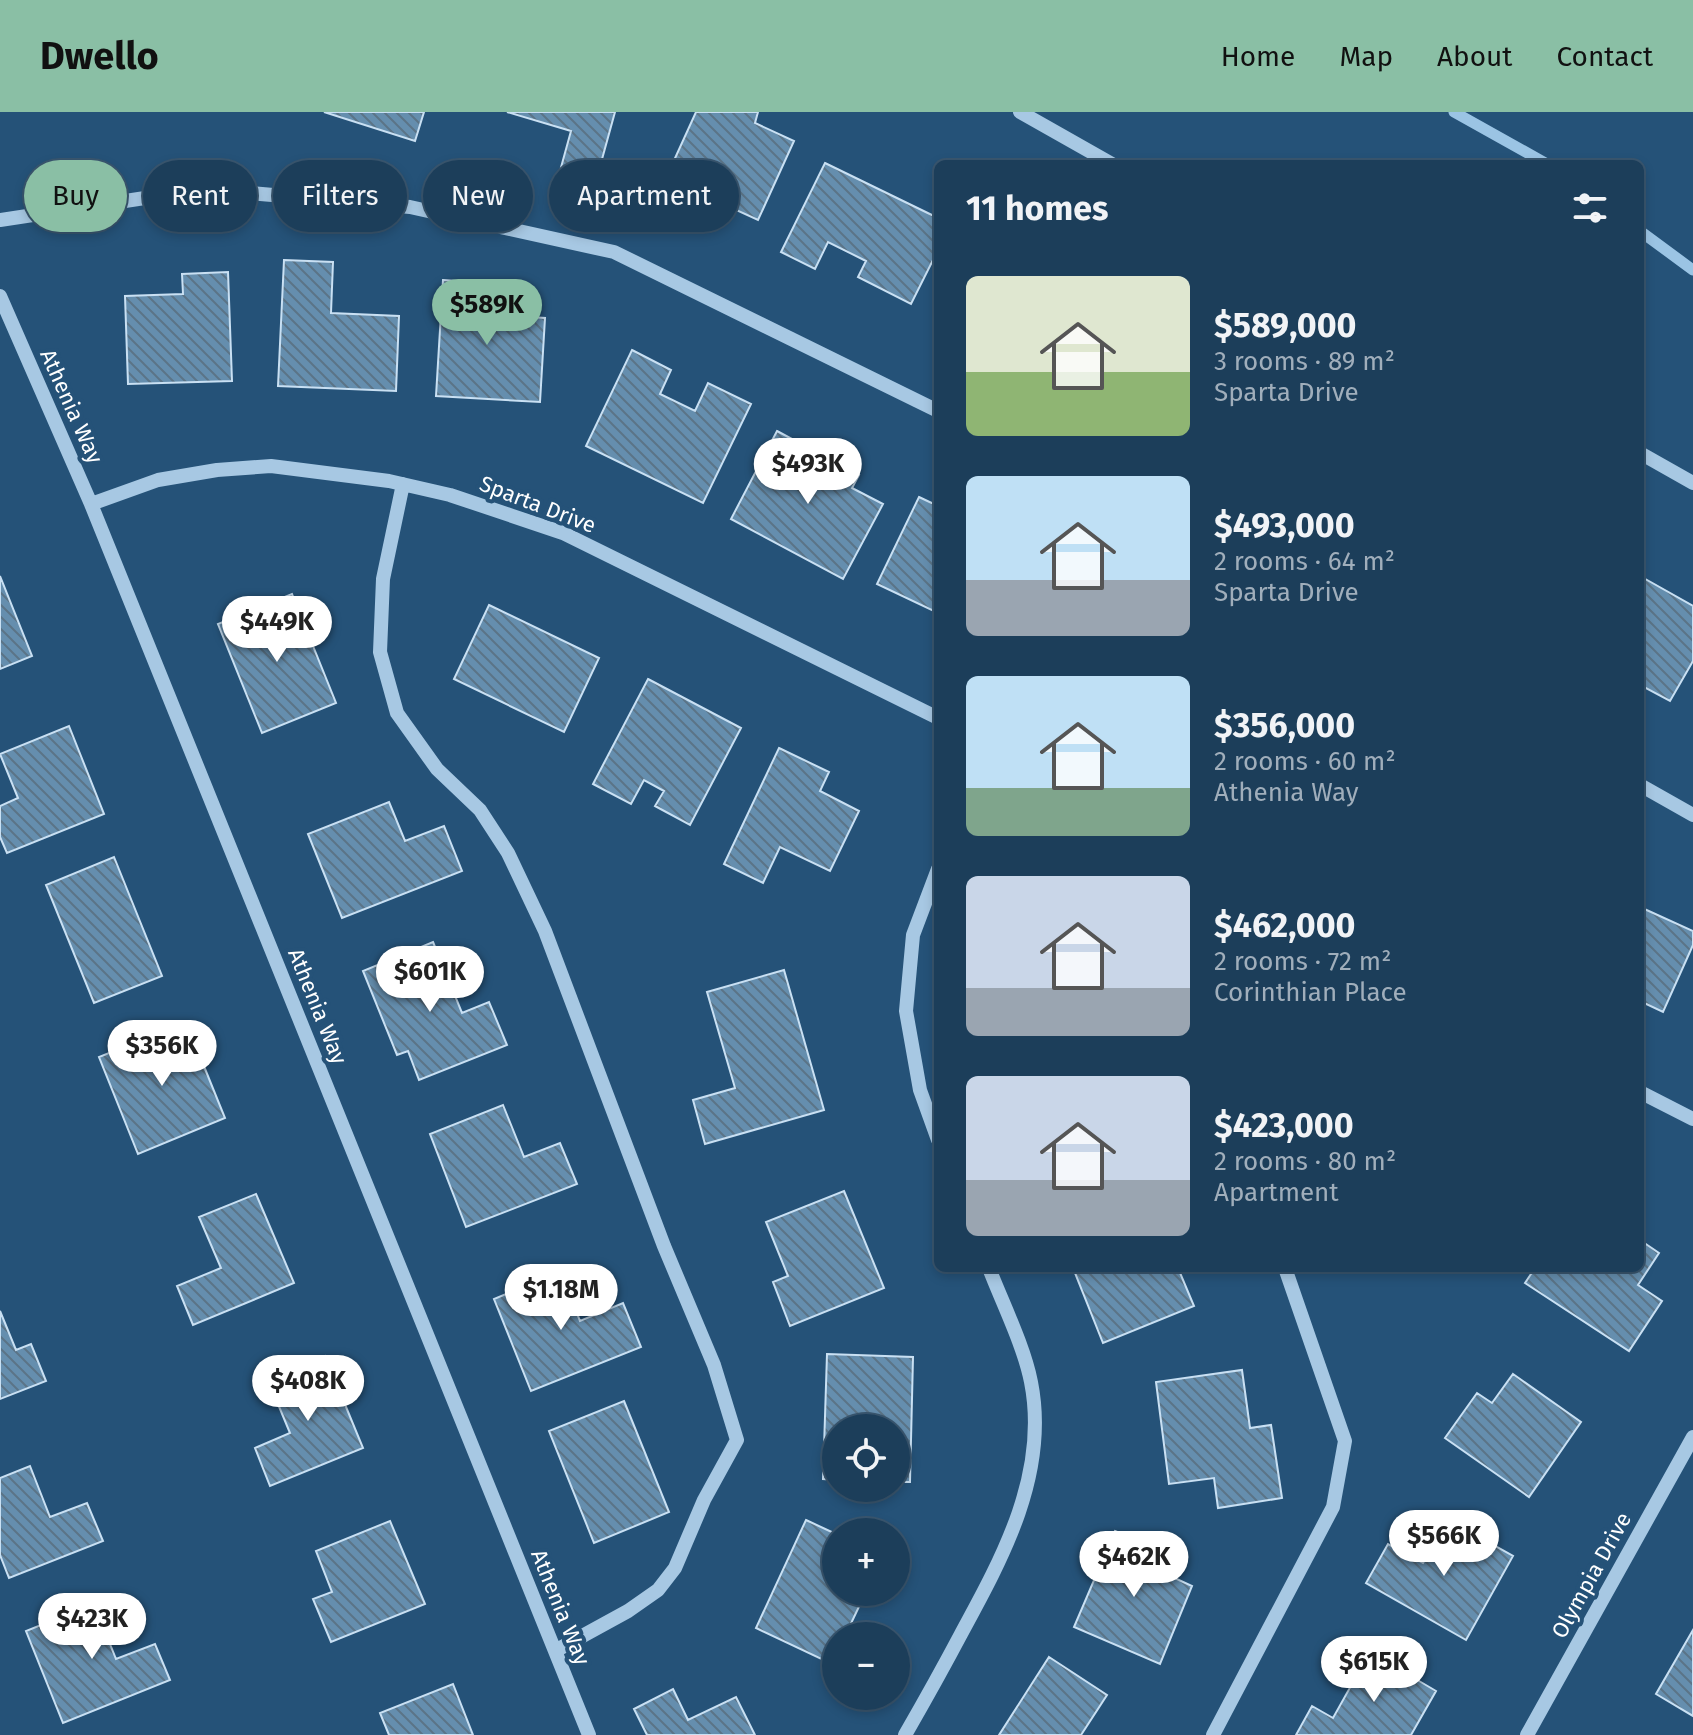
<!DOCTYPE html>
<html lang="en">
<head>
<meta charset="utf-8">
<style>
  :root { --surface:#1c3e5a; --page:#254560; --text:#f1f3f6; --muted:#a0aebb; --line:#3a5770; --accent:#8abfa5 }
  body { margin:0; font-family:"Fira Sans",sans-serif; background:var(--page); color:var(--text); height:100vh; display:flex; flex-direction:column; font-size:30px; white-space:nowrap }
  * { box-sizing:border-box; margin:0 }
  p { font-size:26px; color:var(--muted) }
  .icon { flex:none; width:44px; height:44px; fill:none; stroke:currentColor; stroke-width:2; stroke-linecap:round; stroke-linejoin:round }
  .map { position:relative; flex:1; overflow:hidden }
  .sheet { position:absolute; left:934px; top:48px; width:710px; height:1112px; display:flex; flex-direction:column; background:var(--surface); border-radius:12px; box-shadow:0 4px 12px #0003,0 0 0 2px var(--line) }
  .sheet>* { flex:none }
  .hud { position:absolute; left:24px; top:48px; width:760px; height:72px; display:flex; gap:16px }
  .controls { position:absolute; left:822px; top:1302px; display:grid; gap:16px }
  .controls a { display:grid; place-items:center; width:88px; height:88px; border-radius:50%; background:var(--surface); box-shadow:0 4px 12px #0003,0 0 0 2px var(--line); font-size:40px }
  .price { position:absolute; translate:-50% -68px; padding:0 18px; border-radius:28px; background:#fff; color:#222; font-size:26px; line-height:52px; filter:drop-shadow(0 2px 4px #0008) }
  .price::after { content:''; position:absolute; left:50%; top:48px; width:24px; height:18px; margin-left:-12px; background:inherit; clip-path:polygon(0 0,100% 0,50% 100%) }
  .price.selected { background:var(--accent); color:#111 }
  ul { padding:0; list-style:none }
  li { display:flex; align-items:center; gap:24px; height:200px; padding:0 32px }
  li span { display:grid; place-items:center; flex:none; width:224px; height:160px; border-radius:12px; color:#555 }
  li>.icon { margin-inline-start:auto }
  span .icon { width:96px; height:96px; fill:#fffc; stroke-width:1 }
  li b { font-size:34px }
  h2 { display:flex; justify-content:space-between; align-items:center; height:96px; padding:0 32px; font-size:34px }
  .tag { padding:0 28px; border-radius:36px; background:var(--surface); box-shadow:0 4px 12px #0003,0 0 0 2px var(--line); font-size:28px; line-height:72px }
  .tag.selected { background:var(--accent); color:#111 }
  header { display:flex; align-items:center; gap:48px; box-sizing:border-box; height:112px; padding:0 40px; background:var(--accent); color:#111 }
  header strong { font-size:38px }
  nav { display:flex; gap:44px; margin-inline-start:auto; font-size:28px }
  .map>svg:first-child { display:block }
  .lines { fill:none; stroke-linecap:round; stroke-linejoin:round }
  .stream { stroke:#9bc4e4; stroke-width:11 }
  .building { fill:url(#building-back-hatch); stroke:#c9e0f3; stroke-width:2 }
  .minor { stroke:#a7c8e3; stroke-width:14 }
  .labels { text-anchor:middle; stroke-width:8; stroke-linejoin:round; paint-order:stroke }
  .street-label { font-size:22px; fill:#fff; stroke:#255278 }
</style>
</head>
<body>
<header>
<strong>Dwello</strong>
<nav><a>Home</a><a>Map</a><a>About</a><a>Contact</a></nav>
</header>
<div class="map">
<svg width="1693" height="1623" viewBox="0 0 1693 1623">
  <defs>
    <pattern id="building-back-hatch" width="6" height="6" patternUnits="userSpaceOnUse" patternTransform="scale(2)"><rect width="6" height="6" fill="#658eae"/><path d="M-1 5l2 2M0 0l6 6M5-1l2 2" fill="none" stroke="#5b7487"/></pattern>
  </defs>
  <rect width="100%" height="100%" fill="#255278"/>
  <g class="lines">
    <path class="stream" d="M 1454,0 L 1547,52
      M 1640,119 L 1693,158"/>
  </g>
  <path class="building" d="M 324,0 L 424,0 L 415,29 Z
    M 507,0 L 615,0 L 596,69 L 560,59 L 571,19 Z
    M 696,0 L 758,0 L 755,11 L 794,29 L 758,108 L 708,85 L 697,107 L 656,88 Z
    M 825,51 L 938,106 L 938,138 L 911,192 L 858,165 L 866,149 L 828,130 L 815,157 L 781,140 Z
    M 284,148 L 333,150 L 331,201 L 399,204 L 396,279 L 278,274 Z
    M 228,160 L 232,269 L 128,272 L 125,184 L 183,182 L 182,162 Z
    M 443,168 L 501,172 L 499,203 L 545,206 L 540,290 L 436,284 Z
    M 632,238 L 671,258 L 660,282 L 695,299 L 708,271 L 751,292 L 703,391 L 586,334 Z
    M 777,319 L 859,363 L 852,376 L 883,392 L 843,467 L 731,407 Z
    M 919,385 L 938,394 L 938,501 L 877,472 Z
    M 0,464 L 32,544 L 0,557 Z
    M 1640,464 L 1693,494 L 1693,549 L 1670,589 L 1640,573 Z
    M 292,482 L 336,591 L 262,621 L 218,512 Z
    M 489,493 L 599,546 L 564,620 L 454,567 Z
    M 648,567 L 741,616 L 690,713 L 655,694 L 664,679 L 644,668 L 631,692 L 593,672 Z
    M 69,614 L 104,702 L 7,741 L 0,725 L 0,694 L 18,686 L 0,642 Z
    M 779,636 L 829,660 L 820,679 L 859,699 L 830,759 L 780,735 L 763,771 L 724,752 Z
    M 389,690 L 405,729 L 444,714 L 462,759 L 342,806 L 308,722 Z
    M 114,745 L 162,864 L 94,891 L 46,773 Z
    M 1640,795 L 1693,819 L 1693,833 L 1663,900 L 1640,889 Z
    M 433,830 L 462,901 L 489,890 L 507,933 L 419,968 L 408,939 L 397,943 L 363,859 Z
    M 784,858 L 824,998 L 705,1032 L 693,988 L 735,976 L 707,880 Z
    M 186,910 L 225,1006 L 138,1042 L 99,945 Z
    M 503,993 L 524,1045 L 560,1031 L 577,1072 L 466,1115 L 430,1022 Z
    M 844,1079 L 884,1176 L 790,1214 L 773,1170 L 788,1164 L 766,1110 Z
    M 256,1082 L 294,1171 L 193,1213 L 177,1174 L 221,1156 L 199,1105 Z
    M 1640,1128 L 1659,1141 L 1638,1173 L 1662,1189 L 1629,1239 L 1525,1171 L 1535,1156 L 1640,1156 Z
    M 1073,1156 L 1178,1156 L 1194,1194 L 1103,1231 Z
    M 560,1160 L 580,1209 L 623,1191 L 641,1235 L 531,1279 L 494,1187 Z
    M 0,1199 L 16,1238 L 31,1232 L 46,1269 L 0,1287 Z
    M 827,1242 L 913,1245 L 910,1370 L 896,1370 L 896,1316 L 836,1316 L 836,1368 L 823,1367 Z
    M 325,1244 L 363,1336 L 270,1374 L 255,1336 L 290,1321 L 268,1268 Z
    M 1242,1258 L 1250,1316 L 1271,1313 L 1282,1386 L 1218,1396 L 1214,1366 L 1169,1372 L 1156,1270 Z
    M 1513,1262 L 1581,1310 L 1529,1385 L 1445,1326 L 1477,1281 L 1492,1291 Z
    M 624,1289 L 669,1400 L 594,1431 L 549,1319 Z
    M 30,1354 L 50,1405 L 87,1391 L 103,1429 L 9,1466 L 0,1443 L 0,1366 Z
    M 1447,1407 L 1513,1444 L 1466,1528 L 1366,1471 L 1388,1432 L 1423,1451 Z
    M 806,1408 L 836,1422 L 836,1480 L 866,1480 L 845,1524 L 836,1524 L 836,1544 L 832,1552 L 756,1516 Z
    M 390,1409 L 425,1492 L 331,1530 L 313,1487 L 332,1480 L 316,1439 Z
    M 1115,1419 L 1176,1445 L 1168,1463 L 1192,1474 L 1160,1552 L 1074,1515 Z
    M 113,1484 L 125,1514 L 106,1522 L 116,1547 L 155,1532 L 170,1568 L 63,1611 L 26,1519 Z
    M 1693,1518 L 1693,1604 L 1656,1582 Z
    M 1370,1540 L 1436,1579 L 1411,1623 L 1296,1623 L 1312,1594 L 1333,1606 Z
    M 1049,1545 L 1107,1583 L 1081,1623 L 999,1623 Z
    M 453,1572 L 473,1623 L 389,1623 L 380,1601 Z
    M 673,1577 L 688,1608 L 736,1585 L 755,1623 L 647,1623 L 634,1597 Z"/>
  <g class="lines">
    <path class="minor" d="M 1020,0 L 1112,52
      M 0,108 L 204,77 L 410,95 L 614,140 L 938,299
      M 0,184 L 91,392 L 589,1623
      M 1640,341 L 1693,371
      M 403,372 L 383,467 L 380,540 L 397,601 L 437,657 L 480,698 L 508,741 L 545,819 L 664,1134 L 714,1253 L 737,1328 L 704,1388 L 675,1456 L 658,1478 L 628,1499 L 555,1539
      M 91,392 L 158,368 L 217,358 L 271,354 L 389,369 L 450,383 L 563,421 L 938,606
      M 1640,673 L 1693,703
      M 938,757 L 913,823 L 906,899 L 920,978 L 938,1028
      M 1640,980 L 1693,1007
      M 905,1623 C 924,1590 943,1556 961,1522 C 1003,1445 1049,1361 1031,1270 C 1024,1234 1002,1190 989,1156
      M 1213,1623 L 1333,1395 L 1345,1329 L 1285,1156
      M 1527,1623 L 1693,1325"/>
  </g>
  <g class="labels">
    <g class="street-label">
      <text transform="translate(72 294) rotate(66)" y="8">Athenia Way</text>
      <text transform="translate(538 392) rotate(21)" y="8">Sparta Drive</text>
      <text transform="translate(318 894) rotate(68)" y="8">Athenia Way</text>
      <text transform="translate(1591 1463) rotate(-61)" y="8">Olympia Drive</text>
      <text transform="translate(561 1495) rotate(68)" y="8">Athenia Way</text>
    </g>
  </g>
</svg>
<div class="controls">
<a><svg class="icon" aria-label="locate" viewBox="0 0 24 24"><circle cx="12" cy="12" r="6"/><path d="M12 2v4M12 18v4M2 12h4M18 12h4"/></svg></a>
<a>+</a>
<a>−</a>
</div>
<b class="price selected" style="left:487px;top:235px">$589K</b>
<b class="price" style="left:808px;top:394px">$493K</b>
<b class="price" style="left:277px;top:552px">$449K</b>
<b class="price" style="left:430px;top:902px">$601K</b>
<b class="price" style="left:162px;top:976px">$356K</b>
<b class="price" style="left:561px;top:1220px">$1.18M</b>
<b class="price" style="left:308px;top:1311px">$408K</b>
<b class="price" style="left:1444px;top:1466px">$566K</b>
<b class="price" style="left:1134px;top:1487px">$462K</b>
<b class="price" style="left:92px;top:1549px">$423K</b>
<b class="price" style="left:1374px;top:1592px">$615K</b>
<div class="hud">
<a class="tag selected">Buy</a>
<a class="tag">Rent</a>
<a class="tag">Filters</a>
<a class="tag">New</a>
<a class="tag">Apartment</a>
</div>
<section class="sheet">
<h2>11 homes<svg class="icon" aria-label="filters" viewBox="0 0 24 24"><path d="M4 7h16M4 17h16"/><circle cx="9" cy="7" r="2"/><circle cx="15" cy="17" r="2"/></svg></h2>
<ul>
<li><span style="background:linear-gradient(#dfe7d0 60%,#8fb573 0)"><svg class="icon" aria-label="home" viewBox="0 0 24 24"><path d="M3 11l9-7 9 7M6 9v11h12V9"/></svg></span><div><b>$589,000</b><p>3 rooms · 89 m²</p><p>Sparta Drive</p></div></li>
<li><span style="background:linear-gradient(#bfe0f5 65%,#9aa5b1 0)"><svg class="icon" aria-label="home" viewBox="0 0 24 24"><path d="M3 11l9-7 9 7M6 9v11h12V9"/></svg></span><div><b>$493,000</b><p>2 rooms · 64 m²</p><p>Sparta Drive</p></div></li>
<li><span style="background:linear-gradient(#bfe0f5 70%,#7fa58c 0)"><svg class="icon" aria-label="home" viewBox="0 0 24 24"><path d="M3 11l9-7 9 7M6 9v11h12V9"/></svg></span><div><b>$356,000</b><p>2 rooms · 60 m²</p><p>Athenia Way</p></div></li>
<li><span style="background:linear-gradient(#c9d6e8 70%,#9aa5b1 0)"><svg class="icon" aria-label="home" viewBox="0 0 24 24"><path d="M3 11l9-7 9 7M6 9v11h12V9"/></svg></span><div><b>$462,000</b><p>2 rooms · 72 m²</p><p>Corinthian Place</p></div></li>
<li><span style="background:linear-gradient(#c9d6e8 65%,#9aa5b1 0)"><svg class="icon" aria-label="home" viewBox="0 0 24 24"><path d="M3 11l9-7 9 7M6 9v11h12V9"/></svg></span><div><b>$423,000</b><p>2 rooms · 80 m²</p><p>Apartment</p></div></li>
</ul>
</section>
</div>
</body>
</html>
